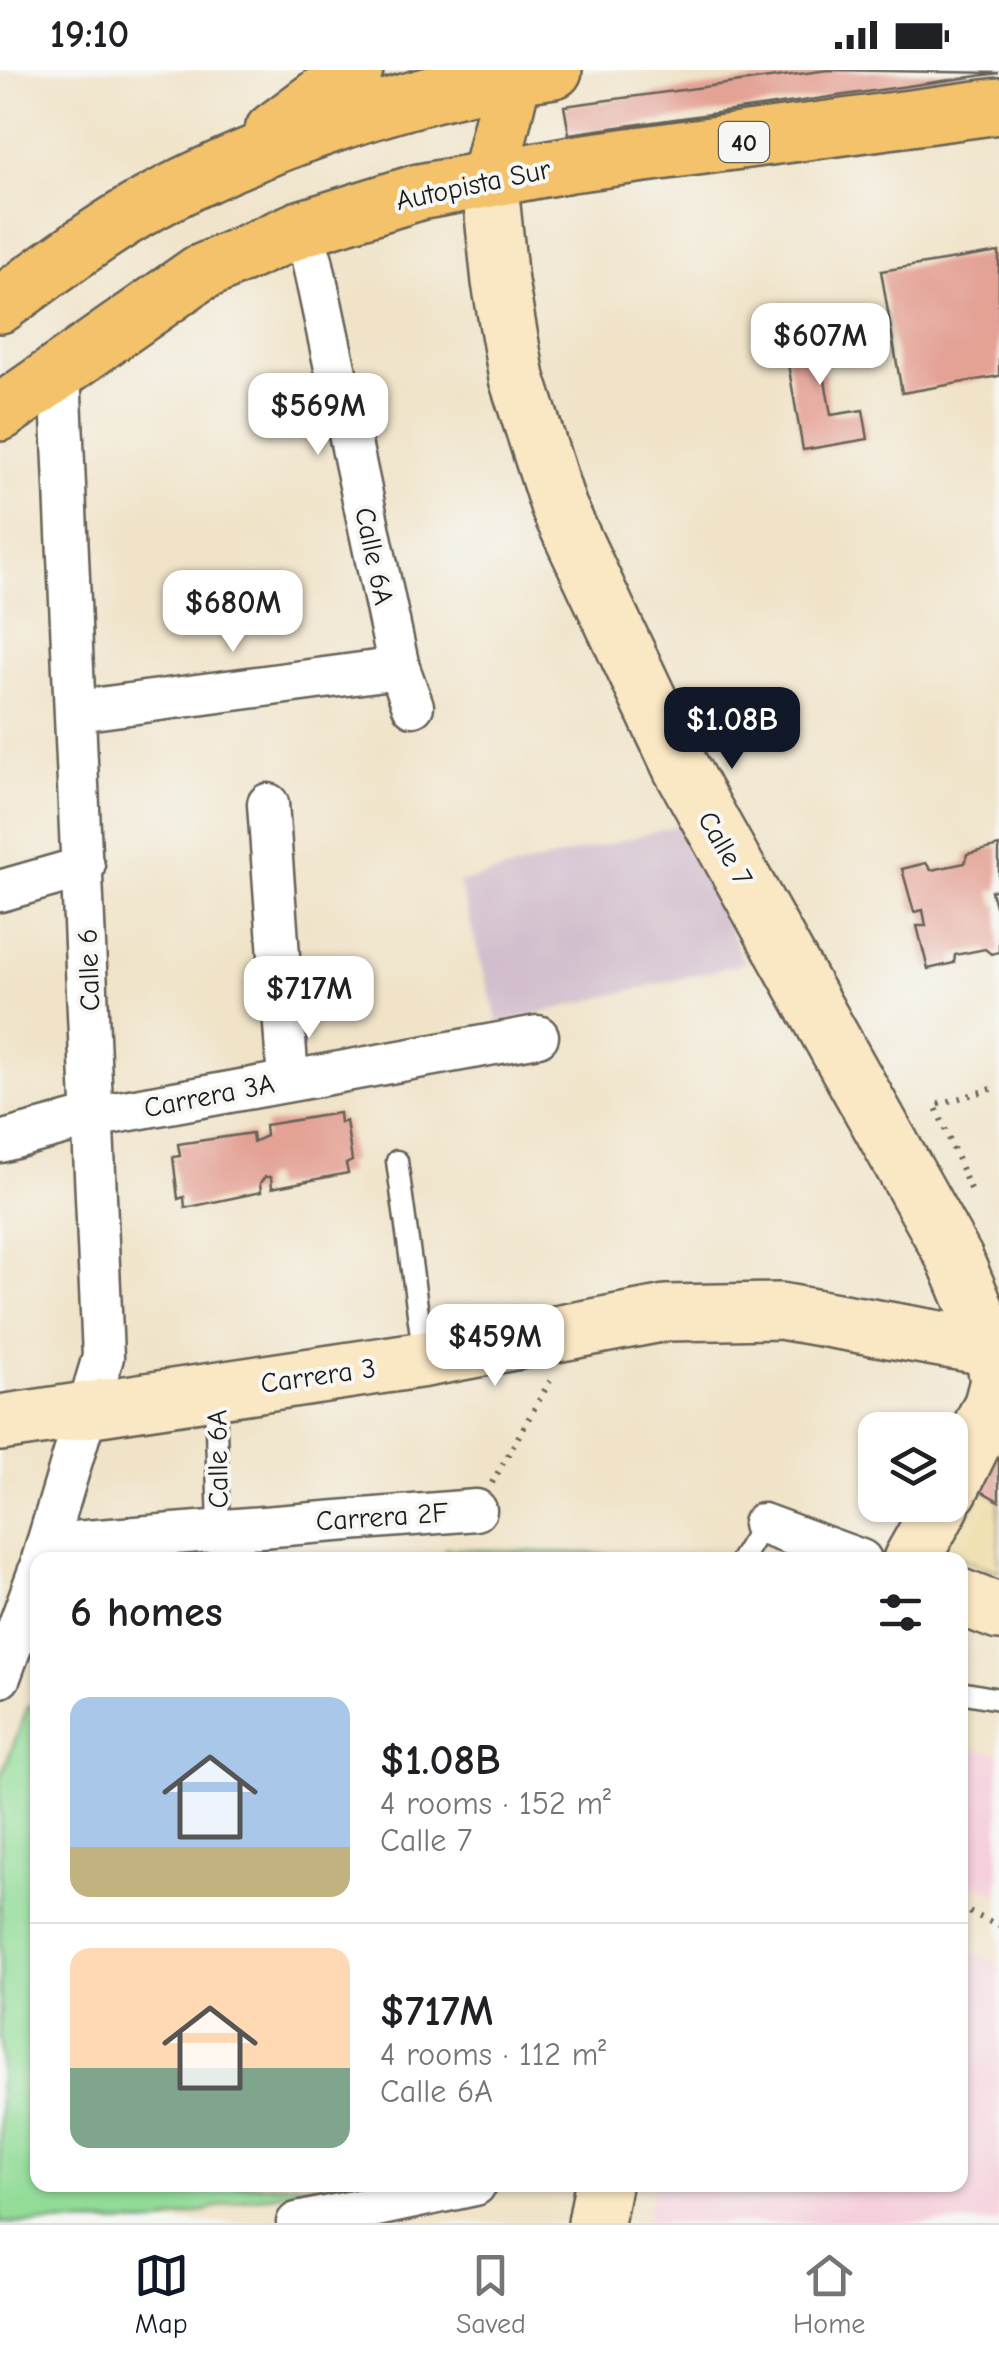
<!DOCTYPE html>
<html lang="en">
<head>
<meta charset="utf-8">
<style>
  :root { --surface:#fff; --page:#f6f6f6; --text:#202124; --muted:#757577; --line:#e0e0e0; --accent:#111827 }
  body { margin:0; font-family:"Comic Neue",sans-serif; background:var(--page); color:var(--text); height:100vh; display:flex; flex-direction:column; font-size:38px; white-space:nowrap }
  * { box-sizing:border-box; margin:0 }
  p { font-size:32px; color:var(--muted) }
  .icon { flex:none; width:55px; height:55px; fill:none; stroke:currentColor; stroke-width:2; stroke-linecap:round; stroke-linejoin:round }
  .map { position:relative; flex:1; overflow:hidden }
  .details { position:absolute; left:30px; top:1482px; width:938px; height:640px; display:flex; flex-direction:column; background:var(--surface); border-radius:20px; box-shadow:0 2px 8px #0004 }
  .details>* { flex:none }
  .controls { position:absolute; left:858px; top:1342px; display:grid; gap:20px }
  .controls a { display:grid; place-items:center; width:110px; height:110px; border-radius:20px; background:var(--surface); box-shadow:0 2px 8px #0004; font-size:50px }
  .price { position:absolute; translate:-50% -85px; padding:0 22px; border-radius:20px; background:#fff; color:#222; font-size:32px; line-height:65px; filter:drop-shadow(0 2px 5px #0008) }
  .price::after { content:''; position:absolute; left:50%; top:60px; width:30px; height:22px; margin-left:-15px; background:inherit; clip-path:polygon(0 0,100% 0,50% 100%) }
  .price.current { background:var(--accent); color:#fff }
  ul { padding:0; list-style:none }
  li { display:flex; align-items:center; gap:30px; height:250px; padding:0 40px }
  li+li { border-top:2px solid var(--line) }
  li span { display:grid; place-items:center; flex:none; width:280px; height:200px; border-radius:20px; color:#555 }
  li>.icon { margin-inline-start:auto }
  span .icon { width:120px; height:120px; fill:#fffc; stroke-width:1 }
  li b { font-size:42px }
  h2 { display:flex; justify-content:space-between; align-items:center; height:120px; padding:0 40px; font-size:42px }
  .status { display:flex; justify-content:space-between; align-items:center; height:70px; padding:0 50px; background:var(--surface); direction:ltr }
  .status svg { height:28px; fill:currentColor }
  .dock { display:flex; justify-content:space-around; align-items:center; height:140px; border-top:2px solid var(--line); background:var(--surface); font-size:28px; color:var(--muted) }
  .dock a { display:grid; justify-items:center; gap:5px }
  .dock .current { color:var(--accent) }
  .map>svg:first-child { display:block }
  .built { fill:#f5cfdb }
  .industrial { fill:#d1bdcc }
  .green { fill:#92dc98; stroke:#577c5a; stroke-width:2.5 }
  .sand { fill:#eeda9e; stroke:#857b5d; stroke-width:2.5 }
  .building { fill:#e4a295 }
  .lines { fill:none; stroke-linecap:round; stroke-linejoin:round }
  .lane-casing { stroke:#666258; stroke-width:25 }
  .street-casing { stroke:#666258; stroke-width:45 }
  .secondary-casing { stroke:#666258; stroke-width:60 }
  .primary-casing { stroke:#666258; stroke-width:60 }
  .highway-casing { stroke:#666258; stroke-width:60 }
  .path { stroke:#666258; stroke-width:6; stroke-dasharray:2.5 8; stroke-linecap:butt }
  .lane { stroke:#fff; stroke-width:20 }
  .street { stroke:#fff; stroke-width:40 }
  .secondary { stroke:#fae7c3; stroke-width:55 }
  .primary { stroke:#f3c26a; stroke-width:55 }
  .highway { stroke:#f3c26a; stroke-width:55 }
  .labels { text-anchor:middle; stroke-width:8; stroke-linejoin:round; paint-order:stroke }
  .shield { fill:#f6f6f2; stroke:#5d5d5c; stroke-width:2.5 }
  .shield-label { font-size:25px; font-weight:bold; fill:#1c1c1c }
  .street-label { font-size:28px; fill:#1c1c1c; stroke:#f6f6f2 }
</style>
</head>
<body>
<div class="status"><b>19:10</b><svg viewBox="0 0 49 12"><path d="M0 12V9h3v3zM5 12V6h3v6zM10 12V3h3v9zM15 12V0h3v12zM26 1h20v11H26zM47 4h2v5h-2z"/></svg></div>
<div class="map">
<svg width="999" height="2153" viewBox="0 0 999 2153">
  <rect width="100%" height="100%" fill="#f6f6f2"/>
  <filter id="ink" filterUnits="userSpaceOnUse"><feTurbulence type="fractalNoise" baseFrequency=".01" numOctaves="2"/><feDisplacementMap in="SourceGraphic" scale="20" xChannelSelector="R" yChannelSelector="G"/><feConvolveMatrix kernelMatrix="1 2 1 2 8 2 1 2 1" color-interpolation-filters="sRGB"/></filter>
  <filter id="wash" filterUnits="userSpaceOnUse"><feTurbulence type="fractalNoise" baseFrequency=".0048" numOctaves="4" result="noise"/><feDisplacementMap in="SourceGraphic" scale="40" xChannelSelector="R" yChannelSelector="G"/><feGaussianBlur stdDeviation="2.25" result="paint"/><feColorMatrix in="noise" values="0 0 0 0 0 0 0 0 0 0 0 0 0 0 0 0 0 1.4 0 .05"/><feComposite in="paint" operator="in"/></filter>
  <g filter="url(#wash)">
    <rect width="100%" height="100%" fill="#f0e3c8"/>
    <path class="built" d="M 960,1677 L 999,1683 L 999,1822 L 960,1811 Z
      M 960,1876 L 999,1895 L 999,2153 L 645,2153 L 653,2115 L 960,2115 Z"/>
    <path class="industrial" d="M 684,754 L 744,893 L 498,953 L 459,813 Z"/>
    <path class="green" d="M 446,1479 L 627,1485 L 624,1490 L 441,1490 Z
      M 37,1636 L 38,2115 L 331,2115 L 241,2131 L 159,2153 L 0,2153 L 0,1709 L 28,1637 Z"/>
    <path class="sand" d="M 999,1374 L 999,1502 L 938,1480 Z"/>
    <g id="blocks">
      <path class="building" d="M 828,0 L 999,3 L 569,64 L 564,36 Z
        M 999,182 L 999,306 L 902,323 L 881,201 Z
        M 847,254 L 852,282 L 821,287 L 831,345 L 863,340 L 868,369 L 803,380 L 783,265 Z
        M 999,776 L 999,819 L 991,821 L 995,836 L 999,835 L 999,882 L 991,884 L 985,879 L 955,885 L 954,893 L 928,899 L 917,856 L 926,856 L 923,840 L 914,842 L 902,799 L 926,793 L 931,800 L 965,793 L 967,784 Z
        M 339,1043 L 340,1053 L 346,1051 L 352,1091 L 346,1094 L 348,1103 L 272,1118 L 271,1107 L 265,1107 L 260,1113 L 261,1122 L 185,1138 L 184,1127 L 178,1129 L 173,1087 L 180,1086 L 178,1074 L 252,1063 L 253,1072 L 266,1066 L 265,1055 Z
        M 995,1381 L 999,1384 L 999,1431 L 974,1417 Z"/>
    </g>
  </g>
  <g filter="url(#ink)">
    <use href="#blocks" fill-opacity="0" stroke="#666258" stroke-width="2.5"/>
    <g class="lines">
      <defs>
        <path id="lane" d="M 397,1091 L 424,1287
          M 215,1325 L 219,1458
          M 741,1490 L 763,1454
          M 960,1622 L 999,1629"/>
        <path id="street" d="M 300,159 L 312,190 L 399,598 L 413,636
          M 77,641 L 399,598
          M 268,734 L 288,1010
          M 0,821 L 84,797
          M 0,1072 L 92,1047 L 538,966
          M 763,1454 L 861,1490
          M 48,1474 L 476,1440
          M 42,1490 L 103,1287 L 60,302
          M 0,1607 L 38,1503
          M 297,2153 L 475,2115"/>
        <path id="secondary" d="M 489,107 L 500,212 L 517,308 L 559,438 L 681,698 L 955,1189 L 992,1278 L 998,1311 L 992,1334 L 950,1420
          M 0,1353 L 425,1289 L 666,1243 L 780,1241 L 992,1278
          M 911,1490 L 942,1435
          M 960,1527 L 999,1542
          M 596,2153 L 603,2115"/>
        <path id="primary" d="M 489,107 L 515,0"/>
        <path id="highway" d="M 273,61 L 355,0
          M 0,235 C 45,203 90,168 138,140 C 254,74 422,18 554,0
          M 0,343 L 198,204 L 300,159 L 419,122 L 571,94 L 999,36"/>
      </defs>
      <use href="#lane" class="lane-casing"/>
      <use href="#street" class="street-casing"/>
      <use href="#secondary" class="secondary-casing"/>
      <use href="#primary" class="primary-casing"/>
      <use href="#highway" class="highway-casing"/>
      <path class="path" d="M 970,1119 L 935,1035 L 999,1017
        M 492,1413 L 550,1311
        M 960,1838 L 999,1856"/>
      <use href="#lane" class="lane"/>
      <use href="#street" class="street"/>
      <use href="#secondary" class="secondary"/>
      <use href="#primary" class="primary"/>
      <use href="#highway" class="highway"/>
    </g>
  </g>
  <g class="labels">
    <rect class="shield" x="719" y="52" width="50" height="40" rx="8"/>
    <g class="shield-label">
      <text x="744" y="81">40</text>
    </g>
    <g class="street-label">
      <text transform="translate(473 114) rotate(-12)" y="10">Autopista Sur</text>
      <text transform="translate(375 486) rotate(78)" y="10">Calle 6A</text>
      <text transform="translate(726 778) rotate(60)" y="10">Calle 7</text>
      <text transform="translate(88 900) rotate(-92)" y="10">Calle 6</text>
      <text transform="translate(209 1025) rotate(-11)" y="10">Carrera 3A</text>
      <text transform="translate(318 1305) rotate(-8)" y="10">Carrera 3</text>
      <text transform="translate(217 1389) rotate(-91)" y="10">Calle 6A</text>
      <text transform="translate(382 1446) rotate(-4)" y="10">Carrera 2F</text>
    </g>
  </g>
</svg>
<div class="controls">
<a><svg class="icon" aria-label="layers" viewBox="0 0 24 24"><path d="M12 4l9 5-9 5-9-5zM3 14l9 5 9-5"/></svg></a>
</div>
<b class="price" style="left:820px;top:318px">$607M</b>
<b class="price" style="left:318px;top:388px">$569M</b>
<b class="price" style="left:233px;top:585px">$680M</b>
<b class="price current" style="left:732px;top:702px">$1.08B</b>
<b class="price" style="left:309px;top:971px">$717M</b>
<b class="price" style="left:495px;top:1319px">$459M</b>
<section class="details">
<h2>6 homes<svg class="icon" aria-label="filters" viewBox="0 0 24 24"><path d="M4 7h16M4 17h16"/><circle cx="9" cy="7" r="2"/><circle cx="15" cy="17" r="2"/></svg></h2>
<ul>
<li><span style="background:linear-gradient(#a9c7e8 75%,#c2b280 0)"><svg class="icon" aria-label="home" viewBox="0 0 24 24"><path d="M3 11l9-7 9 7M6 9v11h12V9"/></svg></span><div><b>$1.08B</b><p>4 rooms · 152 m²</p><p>Calle 7</p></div></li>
<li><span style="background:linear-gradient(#ffd9b3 60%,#7fa58c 0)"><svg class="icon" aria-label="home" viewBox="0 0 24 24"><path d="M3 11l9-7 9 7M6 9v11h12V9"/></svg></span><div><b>$717M</b><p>4 rooms · 112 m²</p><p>Calle 6A</p></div></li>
</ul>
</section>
</div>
<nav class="dock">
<a class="current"><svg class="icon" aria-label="map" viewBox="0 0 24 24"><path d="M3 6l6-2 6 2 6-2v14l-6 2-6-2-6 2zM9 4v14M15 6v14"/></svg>Map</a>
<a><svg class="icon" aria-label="saved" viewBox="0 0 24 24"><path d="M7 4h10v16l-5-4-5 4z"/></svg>Saved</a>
<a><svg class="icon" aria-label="home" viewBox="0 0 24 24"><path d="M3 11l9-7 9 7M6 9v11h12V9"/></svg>Home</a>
</nav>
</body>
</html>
